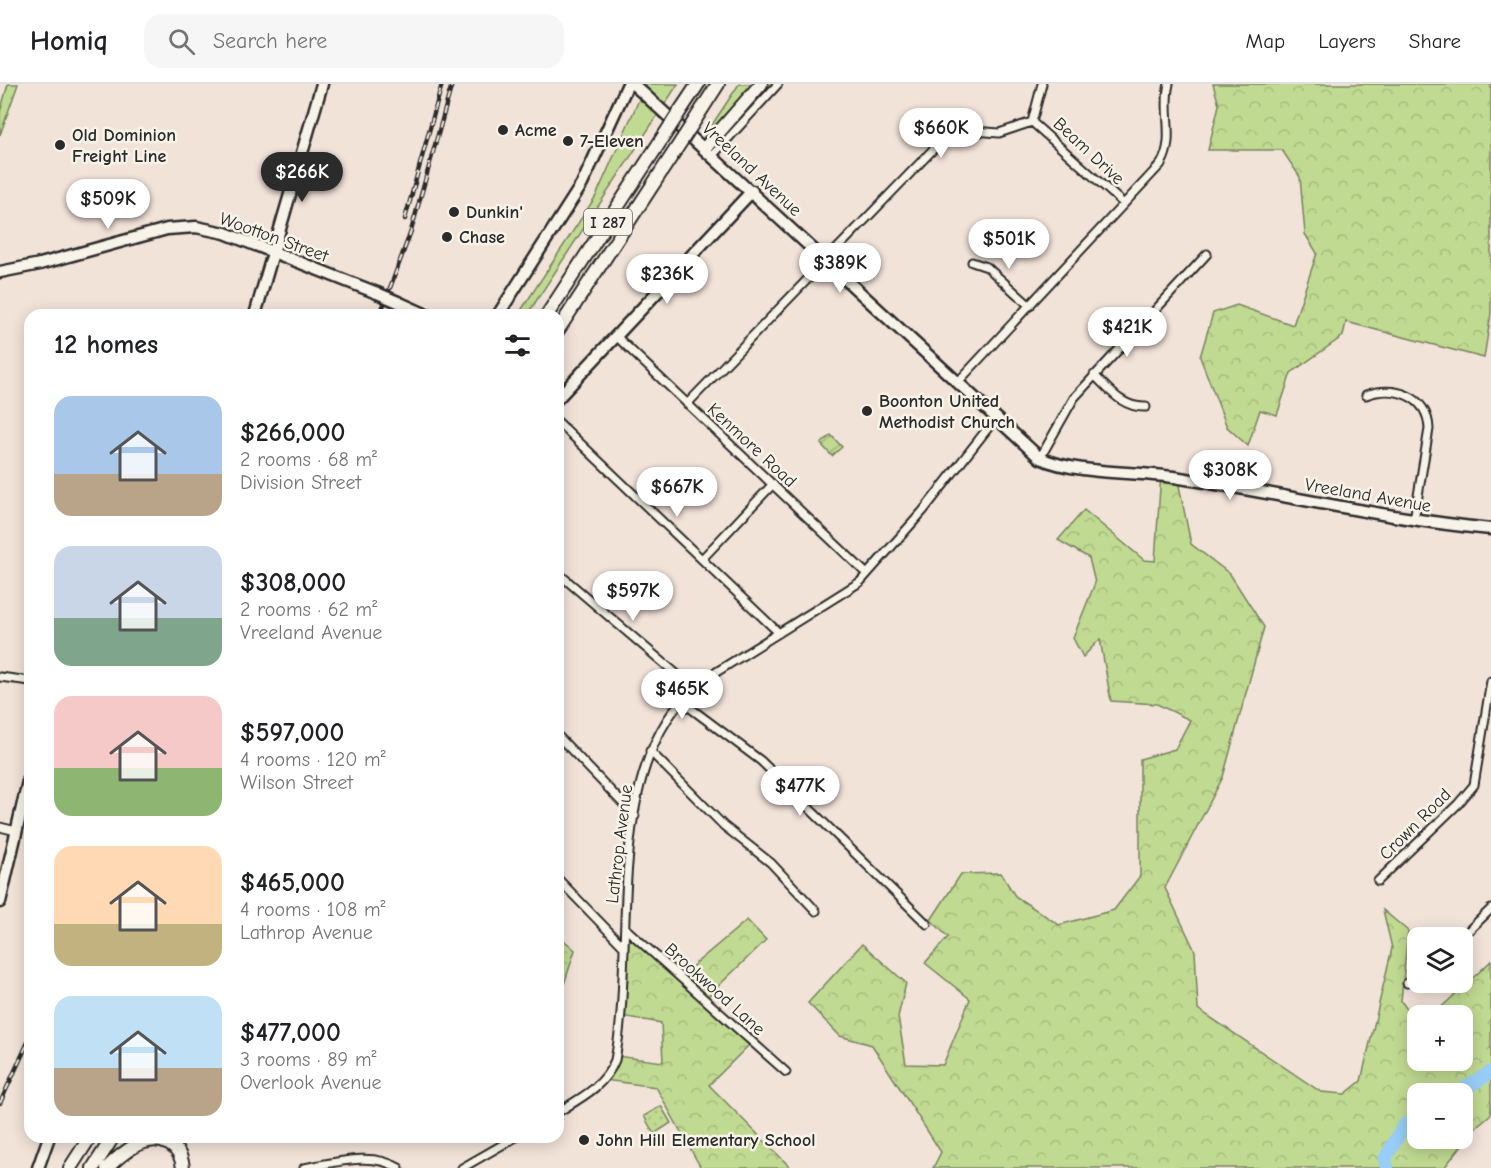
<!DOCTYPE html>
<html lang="en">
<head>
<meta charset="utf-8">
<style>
  :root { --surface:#fff; --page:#f6f6f6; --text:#202124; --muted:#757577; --line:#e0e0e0; --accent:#2b2b2b }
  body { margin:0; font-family:"Comic Neue",sans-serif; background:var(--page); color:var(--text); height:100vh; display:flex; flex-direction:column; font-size:22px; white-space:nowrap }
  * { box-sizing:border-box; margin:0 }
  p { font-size:20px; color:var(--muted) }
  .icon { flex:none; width:33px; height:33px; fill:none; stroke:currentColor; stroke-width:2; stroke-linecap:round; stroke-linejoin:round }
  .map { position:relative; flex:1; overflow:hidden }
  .sheet { position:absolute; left:24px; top:225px; width:540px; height:834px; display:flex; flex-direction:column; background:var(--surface); border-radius:18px; box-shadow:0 3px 15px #0003 }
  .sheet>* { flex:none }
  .controls { position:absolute; left:1407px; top:843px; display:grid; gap:12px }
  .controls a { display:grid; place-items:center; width:66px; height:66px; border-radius:12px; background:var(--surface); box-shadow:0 3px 15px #0003; font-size:30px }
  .price { position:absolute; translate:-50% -51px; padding:0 14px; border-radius:21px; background:#fff; color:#222; font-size:20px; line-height:39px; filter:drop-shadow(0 2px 3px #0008) }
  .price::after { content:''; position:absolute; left:50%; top:36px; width:18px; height:14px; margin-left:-9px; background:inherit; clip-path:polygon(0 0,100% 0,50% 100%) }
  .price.selected { background:var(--accent); color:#fff }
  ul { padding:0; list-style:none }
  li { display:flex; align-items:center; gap:18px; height:150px; padding:0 30px }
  li span { display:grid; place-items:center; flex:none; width:168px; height:120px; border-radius:18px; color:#555 }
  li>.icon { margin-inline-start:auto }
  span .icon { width:72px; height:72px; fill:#fffc; stroke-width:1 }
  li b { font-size:26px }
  h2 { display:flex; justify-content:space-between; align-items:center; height:72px; padding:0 30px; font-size:26px }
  header { display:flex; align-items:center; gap:36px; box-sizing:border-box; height:84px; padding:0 30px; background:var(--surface); border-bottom:2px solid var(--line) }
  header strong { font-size:28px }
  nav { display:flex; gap:33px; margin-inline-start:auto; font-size:21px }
  .search { width:420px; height:54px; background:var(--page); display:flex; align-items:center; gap:15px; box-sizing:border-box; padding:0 21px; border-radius:18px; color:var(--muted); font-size:22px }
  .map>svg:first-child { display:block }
  .grass { fill:#c0da91; stroke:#76825e; stroke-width:1.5 }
  .forest { fill:url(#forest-crowns); stroke:#76825e; stroke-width:1.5; fill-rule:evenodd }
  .park { fill:url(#park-dots); stroke:#76825e; stroke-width:1.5 }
  .garden { fill:url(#garden-furrows); stroke:#76825e; stroke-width:1.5 }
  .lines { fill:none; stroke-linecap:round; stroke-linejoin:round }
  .river { stroke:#97cdf6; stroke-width:14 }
  .street-casing { stroke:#2b2b2b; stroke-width:11 }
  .secondary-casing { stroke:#2b2b2b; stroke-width:15 }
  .primary-casing { stroke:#2b2b2b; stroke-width:15 }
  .highway-casing { stroke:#2b2b2b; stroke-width:16 }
  .street { stroke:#f7f3e8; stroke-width:7 }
  .secondary { stroke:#f7f3e8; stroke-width:10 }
  .primary { stroke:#f7f3e8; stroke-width:10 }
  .highway { stroke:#f7f3e8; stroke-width:12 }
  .rail-casing { stroke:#2b2b2b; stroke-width:4.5 }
  .rail { stroke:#f7f3e8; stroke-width:2; stroke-dasharray:7; stroke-linecap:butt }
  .secondary-bridge-casing { stroke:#2b2b2b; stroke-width:15; stroke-linecap:butt }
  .highway-bridge-casing { stroke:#2b2b2b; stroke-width:16; stroke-linecap:butt }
  .secondary-bridge { stroke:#f7f3e8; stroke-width:10 }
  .highway-bridge { stroke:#f7f3e8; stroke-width:12 }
  .poi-dot { fill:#2b2b2b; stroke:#f7f3e8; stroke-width:2 }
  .labels { text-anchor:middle; stroke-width:5; stroke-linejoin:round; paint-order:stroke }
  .shield { fill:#f7f3e8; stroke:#686764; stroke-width:1.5 }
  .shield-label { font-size:16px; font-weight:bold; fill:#2b2b2b }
  .poi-label { font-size:18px; font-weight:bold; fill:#2b2b2b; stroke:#f7f3e8; text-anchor:start }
  .street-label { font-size:18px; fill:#2b2b2b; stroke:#f7f3e8 }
</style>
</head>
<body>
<header>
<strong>Homiq</strong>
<div class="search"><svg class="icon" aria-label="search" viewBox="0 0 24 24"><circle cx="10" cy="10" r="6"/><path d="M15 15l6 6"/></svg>Search here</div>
<nav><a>Map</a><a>Layers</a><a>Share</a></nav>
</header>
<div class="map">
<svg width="1491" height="1084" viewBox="0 0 1491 1084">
  <defs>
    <pattern id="forest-crowns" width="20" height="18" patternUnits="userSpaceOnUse" patternTransform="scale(1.5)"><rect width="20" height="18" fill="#c0da91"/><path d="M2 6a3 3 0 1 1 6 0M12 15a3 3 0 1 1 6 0" fill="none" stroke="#a5bb7d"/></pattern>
    <pattern id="park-dots" width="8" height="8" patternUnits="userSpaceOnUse" patternTransform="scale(1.5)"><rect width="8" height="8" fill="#c0da91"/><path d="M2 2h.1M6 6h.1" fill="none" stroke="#a5bb7d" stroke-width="1.8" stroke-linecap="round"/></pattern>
    <pattern id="garden-furrows" width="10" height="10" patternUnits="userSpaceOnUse" patternTransform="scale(1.5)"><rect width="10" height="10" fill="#c0da91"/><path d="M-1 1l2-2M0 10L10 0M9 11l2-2" fill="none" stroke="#a5bb7d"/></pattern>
  </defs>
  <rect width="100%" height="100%" fill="#f2e3d9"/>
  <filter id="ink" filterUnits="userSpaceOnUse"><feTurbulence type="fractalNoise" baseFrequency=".0167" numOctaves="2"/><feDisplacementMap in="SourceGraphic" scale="12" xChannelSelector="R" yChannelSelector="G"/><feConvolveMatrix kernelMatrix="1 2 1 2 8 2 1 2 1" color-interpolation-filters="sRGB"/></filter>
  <g filter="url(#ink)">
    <path class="grass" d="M 8,0 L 18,0 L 0,51 L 0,28 Z
      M 646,0 L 678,0 L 527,231 L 518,231 L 596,112 Z
      M 739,0 L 780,0 L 716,74 L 700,59 Z"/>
    <path class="forest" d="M 1213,0 L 1491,0 L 1491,229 L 1484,274 L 1346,238 L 1343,252 L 1291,289 L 1277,331 L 1260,326 L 1248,362 L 1227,343 L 1200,273 L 1213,229 L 1237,221 L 1293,241 L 1317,169 L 1305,150 L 1300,93 L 1282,66 L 1208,66 L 1219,21 Z
      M 1161,389 L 1177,392 L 1191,460 L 1230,490 L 1264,543 L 1223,693 L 1165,804 L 1195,867 L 1198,925 L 1321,1008 L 1345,1010 L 1361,997 L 1392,864 L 1383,826 L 1408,847 L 1401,917 L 1417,939 L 1418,976 L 1462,976 L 1462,932 L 1433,931 L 1491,877 L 1491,1030 L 1477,1042 L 1444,1084 L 933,1084 L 941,1068 L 872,961 L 840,952 L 808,919 L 862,860 L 906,899 L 898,933 L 906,980 L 943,981 L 970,915 L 925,879 L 948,853 L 931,836 L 961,790 L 1001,789 L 1015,812 L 1059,841 L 1114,826 L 1140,792 L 1140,675 L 1175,665 L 1190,636 L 1157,620 L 1111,617 L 1100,555 L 1083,573 L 1073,554 L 1095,499 L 1089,474 L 1058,456 L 1084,426 L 1144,476 L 1155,477 ZM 1418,1010 L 1462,1010 L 1462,1054 L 1418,1054 Z
      M 747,836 L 766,856 L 707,913 L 753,957 L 709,1001 L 791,1084 L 701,1084 L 656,1003 L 604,996 L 616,972 L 663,978 L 661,939 L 621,932 L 626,845 L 683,890 Z"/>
    <path class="park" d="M 558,851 L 575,866 L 558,919 Z
      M 661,1022 L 671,1039 L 654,1050 L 644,1032 Z"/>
    <path class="garden" d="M 831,351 L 842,363 L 832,372 L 821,360 Z"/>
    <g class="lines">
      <path class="river" d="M 1456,1010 L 1491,988
        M 1387,1084 L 1385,1075 L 1404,1041 L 1418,1037"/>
      <defs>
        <path id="street" d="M 1032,38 L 1124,120
          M 713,71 L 778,0
          M 972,178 L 987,183 L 1030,222
          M 617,253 L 867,490
          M 1094,291 C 1110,306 1122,324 1146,323
          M 957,299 L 1161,80 C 1176,55 1162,27 1169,0
          M 1366,311 C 1393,301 1428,311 1429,345 L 1414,436
          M 687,320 L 948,50 L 962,46 L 999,49 L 1032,38 L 1042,0
          M 558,338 L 779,549
          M 1040,374 L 1074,314 L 1207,170
          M 702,475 L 773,400
          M 558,489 L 693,604
          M 0,593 L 30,597
          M 681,617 L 761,677 L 927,840
          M 558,652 L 635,732
          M 650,667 L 724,742 L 771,779 L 816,827
          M 0,743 L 16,747
          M 558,795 L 623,862
          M 1378,797 L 1458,720 L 1474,701 L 1491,597
          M 625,844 L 786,988
          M 1461,854 L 1491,825
          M 1407,899 L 1418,891
          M 558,1028 C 581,1014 605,1002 615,976 C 637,861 600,677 702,597 L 860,498 L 923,427 L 995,335
          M 304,1084 C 334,1079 371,1067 399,1084
          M 462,1084 L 516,1053"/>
        <path id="secondary" d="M 633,0 L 1040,374 C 1079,391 1136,387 1180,394 C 1284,410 1386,435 1491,445
          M 0,188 L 40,180 L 167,145 L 196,143 L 225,149 L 377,209
          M 398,218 L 427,231
          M 255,231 L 322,0
          M 558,314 L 752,107
          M 0,818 L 30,689"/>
        <path id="primary" d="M 498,231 L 582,100 L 628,0
          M 38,1084 L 49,1053"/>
        <path id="highway" d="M 680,27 L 698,0
          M 693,39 L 718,0
          M 705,64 L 761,0
          M 547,231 L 669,44
          M 558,246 L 682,56
          M 70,1084 L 90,1053
          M 93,1084 L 113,1053
          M 107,1084 C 122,1069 147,1047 169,1060 C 178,1065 182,1074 183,1084"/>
      </defs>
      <use href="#street" class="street-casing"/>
      <use href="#secondary" class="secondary-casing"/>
      <use href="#primary" class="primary-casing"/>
      <use href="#highway" class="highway-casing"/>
      <use href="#street" class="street"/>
      <use href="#secondary" class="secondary"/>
      <use href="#primary" class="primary"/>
      <use href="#highway" class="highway"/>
      <defs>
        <path id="rail" d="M 405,135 L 442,0
          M 380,231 L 411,147 L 452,0
          M 0,1019 L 30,954"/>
      </defs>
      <use href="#rail" class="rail-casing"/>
      <use href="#rail" class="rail"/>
      <defs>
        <path id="secondary-bridge" d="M 377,209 L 398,218"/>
        <path id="highway-bridge" d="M 669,44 L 680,27
          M 682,56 L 693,39"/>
      </defs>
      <use href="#secondary-bridge" class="secondary-bridge-casing"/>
      <use href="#highway-bridge" class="highway-bridge-casing"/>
      <use href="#secondary-bridge" class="secondary-bridge"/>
      <use href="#highway-bridge" class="highway-bridge"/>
    </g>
  </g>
  <g class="poi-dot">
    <circle cx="503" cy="46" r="6"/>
    <circle cx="568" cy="57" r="6"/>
    <circle cx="60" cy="61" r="6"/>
    <circle cx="454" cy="128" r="6"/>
    <circle cx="447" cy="153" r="6"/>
    <circle cx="867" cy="327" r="6"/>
    <circle cx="584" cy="1056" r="6"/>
  </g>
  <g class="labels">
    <rect class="shield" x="584" y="125" width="48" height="26" rx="4.5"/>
    <g class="shield-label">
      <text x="608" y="144">I 287</text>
    </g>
    <g class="poi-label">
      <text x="515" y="52">Acme</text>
      <text x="72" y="57">Old Dominion<tspan x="72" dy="21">Freight Line</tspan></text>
      <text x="580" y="63">7-Eleven</text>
      <text x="466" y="134">Dunkin'</text>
      <text x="459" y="159">Chase</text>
      <text x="879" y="323">Boonton United<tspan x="879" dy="21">Methodist Church</tspan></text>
      <text x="596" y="1062">John Hill Elementary School</text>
    </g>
    <g class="street-label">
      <text transform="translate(1089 67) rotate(43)" y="6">Beam Drive</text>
      <text transform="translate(752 85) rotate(43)" y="6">Vreeland Avenue</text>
      <text transform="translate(274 153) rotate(20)" y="6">Wootton Street</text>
      <text transform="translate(752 361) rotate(43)" y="6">Kenmore Road</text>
      <text transform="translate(1368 411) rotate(10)" y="6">Vreeland Avenue</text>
      <text transform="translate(1415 740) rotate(-45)" y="6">Crown Road</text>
      <text transform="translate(619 760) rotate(-83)" y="6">Lathrop Avenue</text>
      <text transform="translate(715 905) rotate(42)" y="6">Brookwood Lane</text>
    </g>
  </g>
</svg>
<div class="controls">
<a><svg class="icon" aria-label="layers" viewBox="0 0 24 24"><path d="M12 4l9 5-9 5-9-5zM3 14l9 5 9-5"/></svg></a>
<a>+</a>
<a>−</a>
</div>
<b class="price" style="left:941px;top:75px">$660K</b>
<b class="price selected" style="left:302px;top:119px">$266K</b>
<b class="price" style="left:108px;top:146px">$509K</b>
<b class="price" style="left:1009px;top:186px">$501K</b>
<b class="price" style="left:840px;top:210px">$389K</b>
<b class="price" style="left:667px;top:221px">$236K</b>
<b class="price" style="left:1127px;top:274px">$421K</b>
<b class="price" style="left:1230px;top:417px">$308K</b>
<b class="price" style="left:677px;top:434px">$667K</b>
<b class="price" style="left:633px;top:538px">$597K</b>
<b class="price" style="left:682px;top:636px">$465K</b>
<b class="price" style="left:800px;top:733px">$477K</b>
<section class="sheet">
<h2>12 homes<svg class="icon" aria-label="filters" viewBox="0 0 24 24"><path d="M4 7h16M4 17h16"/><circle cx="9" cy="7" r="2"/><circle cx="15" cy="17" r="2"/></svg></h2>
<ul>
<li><span style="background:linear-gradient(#a9c7e8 65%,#b9a48a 0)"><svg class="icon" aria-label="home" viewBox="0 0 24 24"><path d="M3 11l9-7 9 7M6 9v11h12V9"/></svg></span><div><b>$266,000</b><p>2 rooms · 68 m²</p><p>Division Street</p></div></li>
<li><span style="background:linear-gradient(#c9d6e8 60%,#7fa58c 0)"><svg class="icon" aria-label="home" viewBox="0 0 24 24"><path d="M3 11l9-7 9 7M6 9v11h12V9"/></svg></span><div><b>$308,000</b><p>2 rooms · 62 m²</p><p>Vreeland Avenue</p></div></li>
<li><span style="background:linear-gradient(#f6c9c9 60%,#8fb573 0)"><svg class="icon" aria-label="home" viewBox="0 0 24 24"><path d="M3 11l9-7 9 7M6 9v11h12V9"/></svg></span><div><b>$597,000</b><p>4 rooms · 120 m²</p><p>Wilson Street</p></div></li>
<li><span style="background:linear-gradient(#ffd9b3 65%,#c2b280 0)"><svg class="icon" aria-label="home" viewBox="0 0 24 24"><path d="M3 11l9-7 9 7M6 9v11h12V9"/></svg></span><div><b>$465,000</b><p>4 rooms · 108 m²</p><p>Lathrop Avenue</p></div></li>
<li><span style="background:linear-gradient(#bfe0f5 60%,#b9a48a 0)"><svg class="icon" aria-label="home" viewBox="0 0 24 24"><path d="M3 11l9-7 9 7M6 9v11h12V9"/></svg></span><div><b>$477,000</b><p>3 rooms · 89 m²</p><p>Overlook Avenue</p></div></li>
</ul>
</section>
</div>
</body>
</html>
